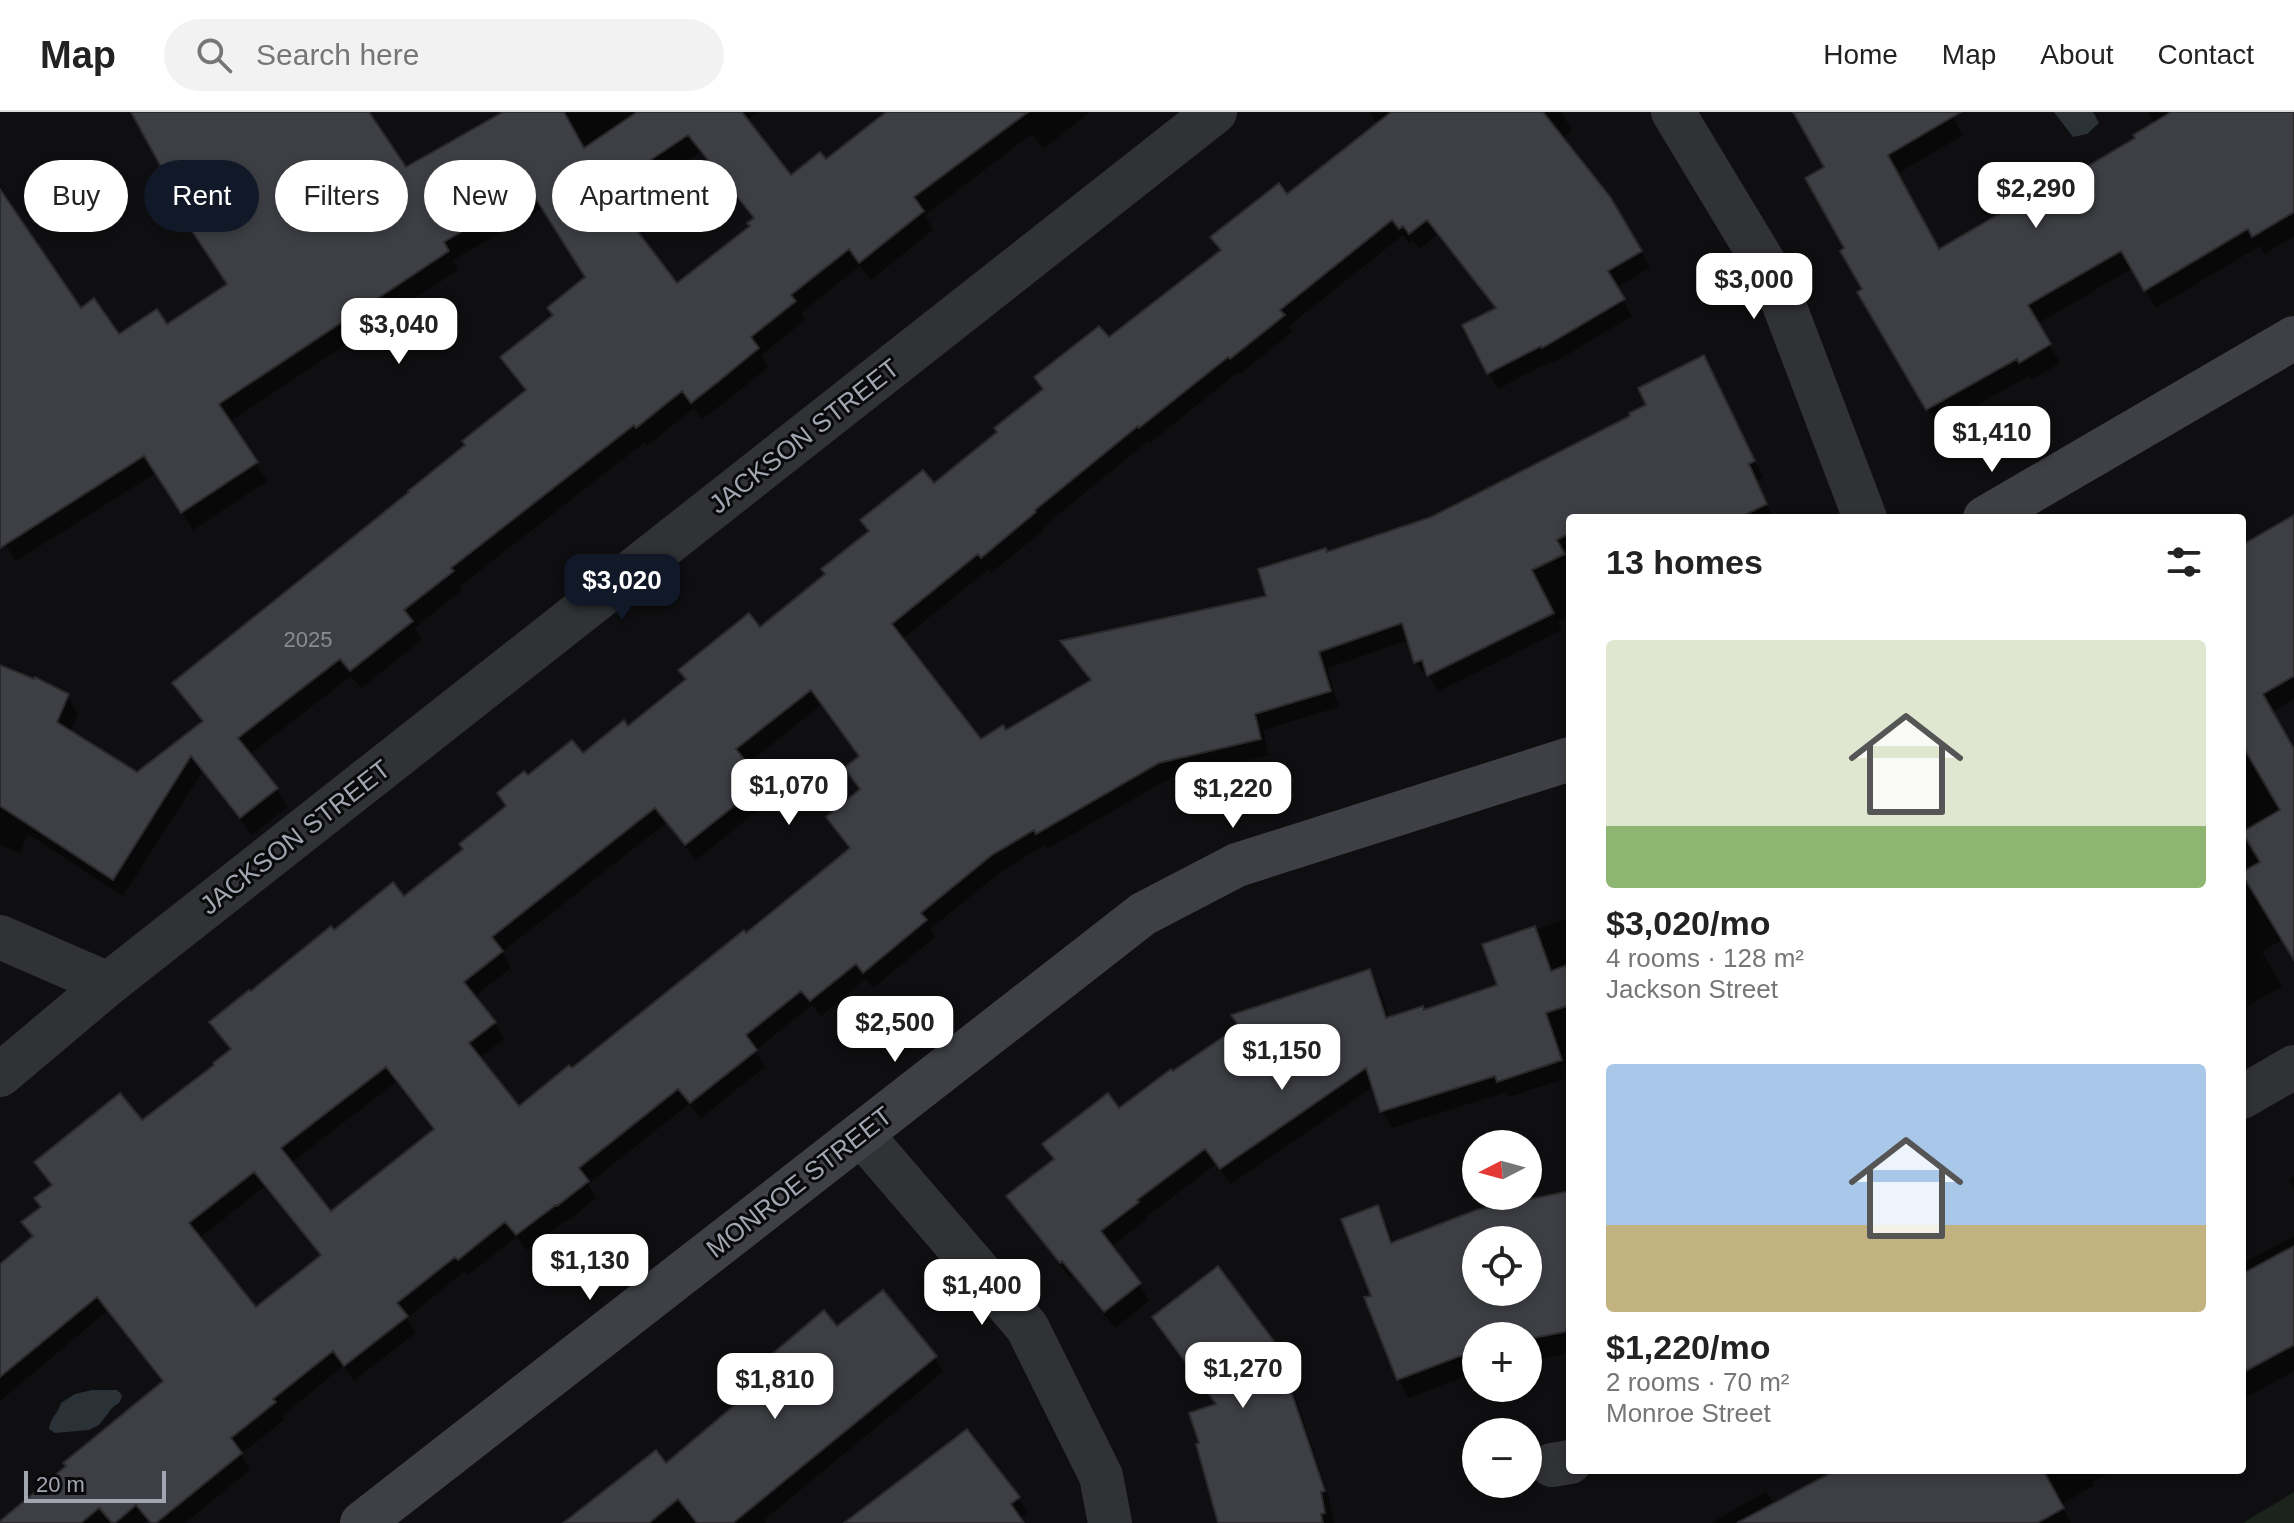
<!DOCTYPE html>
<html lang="en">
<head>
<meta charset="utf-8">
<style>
  :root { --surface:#fff; --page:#f2f2f2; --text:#222; --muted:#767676; --line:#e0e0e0; --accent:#111827 }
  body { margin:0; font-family:Arial,sans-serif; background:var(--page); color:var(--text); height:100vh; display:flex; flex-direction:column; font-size:30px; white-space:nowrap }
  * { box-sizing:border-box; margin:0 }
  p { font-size:26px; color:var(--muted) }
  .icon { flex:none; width:44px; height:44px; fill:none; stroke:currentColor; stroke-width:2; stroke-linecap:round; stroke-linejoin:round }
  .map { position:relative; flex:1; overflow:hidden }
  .drawer { position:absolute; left:1566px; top:402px; width:680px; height:960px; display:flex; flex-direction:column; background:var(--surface); border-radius:8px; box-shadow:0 4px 12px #0003 }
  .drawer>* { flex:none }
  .banner { position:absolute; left:24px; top:48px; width:760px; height:72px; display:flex; gap:16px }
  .needle { width:52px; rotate:264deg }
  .controls { position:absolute; left:1462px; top:1018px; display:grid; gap:16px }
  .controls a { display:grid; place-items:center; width:80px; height:80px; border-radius:50%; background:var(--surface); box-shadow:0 4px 12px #0003; font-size:40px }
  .scale { position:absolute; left:24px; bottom:20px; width:142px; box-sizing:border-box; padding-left:8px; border:4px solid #a2a6b0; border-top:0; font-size:22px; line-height:28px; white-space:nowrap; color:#a2a6b0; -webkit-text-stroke:6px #0a0a0c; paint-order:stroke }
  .price { position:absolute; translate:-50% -68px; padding:0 18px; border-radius:16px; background:#fff; color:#222; font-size:26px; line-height:52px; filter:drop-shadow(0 2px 4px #0008) }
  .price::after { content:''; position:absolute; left:50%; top:48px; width:24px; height:18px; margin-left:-12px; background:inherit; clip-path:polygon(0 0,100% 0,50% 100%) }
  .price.current { background:var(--accent); color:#fff }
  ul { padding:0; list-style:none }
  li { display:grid; align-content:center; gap:16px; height:424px; padding:0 40px }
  li span { display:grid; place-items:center; height:248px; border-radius:8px; color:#555 }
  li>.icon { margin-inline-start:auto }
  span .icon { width:144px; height:144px; fill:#fffc; stroke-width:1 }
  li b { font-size:34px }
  h2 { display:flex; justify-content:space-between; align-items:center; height:96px; padding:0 40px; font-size:34px }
  .pill { padding:0 28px; border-radius:36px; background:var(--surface); box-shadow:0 4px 12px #0003; font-size:28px; line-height:72px }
  .pill.current { background:var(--accent); color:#fff }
  header { display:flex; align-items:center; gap:48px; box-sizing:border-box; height:112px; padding:0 40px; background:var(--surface); border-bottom:2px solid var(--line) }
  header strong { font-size:38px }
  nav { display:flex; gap:44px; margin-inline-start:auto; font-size:28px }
  .search { width:560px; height:72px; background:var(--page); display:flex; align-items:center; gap:20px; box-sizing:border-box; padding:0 28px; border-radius:44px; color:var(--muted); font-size:30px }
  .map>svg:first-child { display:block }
  .green { fill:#1c231d }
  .water { fill:#2a3238 }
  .shadow { fill:#0007; fill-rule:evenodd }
  .building { fill:#3e3f44; stroke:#2a2a2c; stroke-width:2; fill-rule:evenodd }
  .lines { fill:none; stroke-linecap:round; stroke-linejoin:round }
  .street { stroke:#313235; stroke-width:44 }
  .secondary { stroke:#3f4045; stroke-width:44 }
  .labels { text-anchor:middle; stroke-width:6; stroke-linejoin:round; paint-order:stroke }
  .number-label { font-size:22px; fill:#898c95 }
  .street-label { font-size:26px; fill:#a2a6b0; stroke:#0a0a0c }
</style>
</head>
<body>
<header>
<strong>Map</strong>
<div class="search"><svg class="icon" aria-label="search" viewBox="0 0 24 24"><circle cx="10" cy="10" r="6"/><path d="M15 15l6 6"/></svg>Search here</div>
<nav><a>Home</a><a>Map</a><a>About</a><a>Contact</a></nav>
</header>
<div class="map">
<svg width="2294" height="1411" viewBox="0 0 2294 1411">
  <rect width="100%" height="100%" fill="#0f0f11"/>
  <path class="green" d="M 2294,1380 L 2294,1411 L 2243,1411 Z"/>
  <path class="water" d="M 2054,0 L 2093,0 L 2099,11 L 2087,22 L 2073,25 Z
    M 92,1278 L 117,1278 L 122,1283 L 120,1290 L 112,1296 L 99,1313 L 89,1318 L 55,1321 L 49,1317 C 50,1306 58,1302 61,1291 L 75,1282 Z"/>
  <path class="shadow" d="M 133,0 L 367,0 L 406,58 L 507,0 L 759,0 L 746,9 L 791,66 L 826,50 L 889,0 L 1090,0 L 1043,37 L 1032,22 L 925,103 L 933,118 L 871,168 L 860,154 L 801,201 L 805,208 L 761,243 L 768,255 L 729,287 L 702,307 L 694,296 L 648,333 L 645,330 L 460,474 L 462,478 L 415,516 L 422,528 L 361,576 L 351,564 L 249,643 L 277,677 L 287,695 L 252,723 L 202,660 L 123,784 L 28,722 L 20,741 L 0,733 L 0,555 L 67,584 L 78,602 L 70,620 L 137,663 L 203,612 L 185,589 L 175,571 L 468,334 L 526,280 L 503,245 L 554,205 L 587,166 L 543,96 L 453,148 L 458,158 L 229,310 L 267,369 L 193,418 L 156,361 L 16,449 L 0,424 L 0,73 L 80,199 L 118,225 L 167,215 L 229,174 ZM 700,40 L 754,108 L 752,115 L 677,173 L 617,96 Z
    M 1369,0 L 1561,0 L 1572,18 L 1562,26 L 1610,87 L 1650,156 L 1615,176 L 1632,204 L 1553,251 L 1552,249 L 1498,277 L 1489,261 L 1497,198 L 1437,122 L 1420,137 L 1413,128 L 1409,132 L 1403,123 L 1289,214 L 1292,220 L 1240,262 L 1238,260 L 1150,331 L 1148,329 L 1043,415 L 1044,418 L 991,461 L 989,457 L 901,528 L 980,630 L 1005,620 L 1092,570 L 1064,530 L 1269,486 L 1327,442 L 1431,407 L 1633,305 L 1712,261 L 1763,366 L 1756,369 L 1773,406 L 1570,406 L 1570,504 L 1557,510 L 1562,518 L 1438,579 L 1430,565 L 1426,566 L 1416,550 L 1409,528 L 1327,556 L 1339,595 L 1263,618 L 1269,643 L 1168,667 L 1047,737 L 1045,733 L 1002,759 L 930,817 L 935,825 L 873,876 L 866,867 L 821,904 L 812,893 L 755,939 L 765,955 L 701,1006 L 689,992 L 588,1072 L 596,1086 L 568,1109 L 566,1108 L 527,1138 L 516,1125 L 468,1163 L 465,1159 L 407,1206 L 415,1221 L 354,1269 L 343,1254 L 282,1304 L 284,1308 L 241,1342 L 250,1358 L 185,1411 L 149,1411 L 147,1408 L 144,1411 L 0,1411 L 164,1272 L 107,1199 L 0,1289 L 0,1154 L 33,1127 L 24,1111 L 42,1096 L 52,1075 L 36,1051 L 142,1011 L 231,940 L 212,910 L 334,821 L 404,787 L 465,738 L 507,695 L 527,666 L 582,643 L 628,617 L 687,569 L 681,558 L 759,518 L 827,463 L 870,421 L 862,409 L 934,373 L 1108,228 L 1221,140 L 1213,126 L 1287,85 L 1378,13 ZM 821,593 L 860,645 L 846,656 L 861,679 L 828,706 L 850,738 L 746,823 L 571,959 L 519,997 L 479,946 L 504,927 L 495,911 L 474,885 L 511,856 L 502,840 L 666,711 L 696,748 L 771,688 L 762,672 L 746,653 ZM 396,970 L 434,1019 L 331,1102 L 291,1051 ZM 264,1075 L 321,1145 L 255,1197 L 199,1126 Z
    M 1796,0 L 1950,0 L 1963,23 L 1897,62 L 1939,140 L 2030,91 L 2137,27 L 2155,12 L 2148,0 L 2294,0 L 2294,124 L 2265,142 L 2260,134 L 2156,196 L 2133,156 L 2037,212 L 2060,251 L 2031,268 L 2029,264 L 1938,315 L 1860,181 L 1865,178 L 1847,137 L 1827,56 Z
    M 2294,405 L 2294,587 L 2271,601 L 2294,641 L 2294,820 L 2262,840 L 2282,874 L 2242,897 L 2242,436 Z
    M 1570,806 L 1570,965 L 1509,985 L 1506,980 L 1392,1016 L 1382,999 L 1374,974 L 1231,1072 L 1216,1052 L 1146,1105 L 1147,1107 L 1111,1135 L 1139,1172 L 1149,1189 L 1115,1216 L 1073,1164 L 1070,1166 L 1019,1101 L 1009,1085 L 1055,1049 L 1045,1032 L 1119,999 L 1173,962 L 1369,860 L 1379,876 L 1389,907 L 1424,900 L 1499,874 L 1535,818 Z
    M 2294,1065 L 2294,1077 L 2289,1068 Z
    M 1570,1081 L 1570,1240 L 1528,1250 L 1528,1224 L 1476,1224 L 1476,1270 L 1470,1273 L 1465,1264 L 1409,1286 L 1398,1267 L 1374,1185 L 1377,1096 L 1388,1115 L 1394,1132 ZM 1476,1128 L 1528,1128 L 1528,1180 L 1476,1180 Z
    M 2294,1124 L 2294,1259 L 2242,1288 L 2242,1152 Z
    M 1154,1205 L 1272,1230 L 1283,1247 L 1328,1382 L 1334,1411 L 1220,1411 L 1217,1294 L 1163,1222 Z
    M 837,1217 L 935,1246 L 943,1260 L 764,1408 L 766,1411 L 597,1411 L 769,1268 L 761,1254 Z
    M 1840,1358 L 2114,1358 L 2092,1370 L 2094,1373 L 2061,1393 L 2071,1411 L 1711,1411 L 1766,1379 L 1773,1390 L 1777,1388 L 1779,1391 Z
    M 1018,1386 L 1027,1401 L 1018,1407 L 1021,1411 L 874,1411 Z"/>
  <path class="building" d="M 131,0 L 369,0 L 406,55 L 503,0 L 564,0 L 584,36 L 637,0 L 742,0 L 791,63 L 820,40 L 826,47 L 886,0 L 1028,0 L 914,85 L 924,99 L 859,151 L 849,137 L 791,183 L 796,189 L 751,225 L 759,236 L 719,269 L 691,291 L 682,279 L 636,316 L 634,313 L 451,456 L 454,459 L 404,498 L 413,509 L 350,559 L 340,547 L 238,626 L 278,676 L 240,706 L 191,644 L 113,768 L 0,694 L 0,553 L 34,567 L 35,565 L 69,582 L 57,610 L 137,660 L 203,609 L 172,571 L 409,380 L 408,379 L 465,333 L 462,329 L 526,278 L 500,245 L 553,203 L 547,196 L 585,165 L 531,79 L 444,130 L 449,139 L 219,292 L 258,350 L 181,401 L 144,344 L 0,436 L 0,77 L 81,196 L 94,186 L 119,222 L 157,197 L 167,212 L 227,172 L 159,69 L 166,64 ZM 688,23 L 754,106 L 747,111 L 750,114 L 677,171 L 606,78 Z
    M 1391,0 L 1543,0 L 1611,86 L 1642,139 L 1608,159 L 1625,187 L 1542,236 L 1541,234 L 1487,262 L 1462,213 L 1496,196 L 1427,108 L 1409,122 L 1403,114 L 1399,117 L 1392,108 L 1280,198 L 1285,203 L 1230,247 L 1228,245 L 1139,316 L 1138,314 L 1035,398 L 1036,400 L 981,446 L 978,442 L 892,512 L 981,627 L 1003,613 L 1006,618 L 1091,568 L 1060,529 L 1266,484 L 1258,457 L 1326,436 L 1327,440 L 1431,405 L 1630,304 L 1629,301 L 1646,293 L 1638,276 L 1704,243 L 1755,349 L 1749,352 L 1767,392 L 1738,406 L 1570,406 L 1570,421 L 1557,428 L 1565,442 L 1532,458 L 1554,501 L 1427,564 L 1422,548 L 1414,551 L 1402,511 L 1319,540 L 1331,579 L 1255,602 L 1261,627 L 1159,651 L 1036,722 L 1034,718 L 992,743 L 921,801 L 927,808 L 863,861 L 856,852 L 810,889 L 801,879 L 746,923 L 757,938 L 690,991 L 678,977 L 579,1056 L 589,1069 L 557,1094 L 556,1093 L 516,1123 L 505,1110 L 458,1148 L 455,1145 L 397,1191 L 408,1204 L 344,1254 L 333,1239 L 273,1287 L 276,1290 L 231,1326 L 242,1341 L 156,1411 L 151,1411 L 136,1393 L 115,1411 L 112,1411 L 99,1396 L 81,1411 L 0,1411 L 0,1409 L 66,1354 L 63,1351 L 163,1269 L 97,1185 L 0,1265 L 0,1152 L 33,1124 L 21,1110 L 41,1095 L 34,1086 L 52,1073 L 34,1050 L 120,981 L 142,1008 L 214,953 L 213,951 L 231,937 L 209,910 L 249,878 L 251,879 L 331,814 L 334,818 L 393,770 L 404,784 L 463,737 L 459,732 L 506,694 L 497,681 L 524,659 L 528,663 L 572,628 L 583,641 L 624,608 L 628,614 L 686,567 L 678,558 L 749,501 L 760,515 L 825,462 L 821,457 L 869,419 L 860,408 L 923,358 L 934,371 L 997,320 L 994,316 L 1043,277 L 1034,265 L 1099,214 L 1109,225 L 1221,138 L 1210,125 L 1279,71 L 1287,82 ZM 811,578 L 859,644 L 844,656 L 860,677 L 826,705 L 850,736 L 746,821 L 744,818 L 572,956 L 569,953 L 519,994 L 469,931 L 496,910 L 464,870 L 503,839 L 492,825 L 655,696 L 685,733 L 763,671 L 736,637 ZM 386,955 L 434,1017 L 331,1099 L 281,1036 ZM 254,1060 L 321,1143 L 256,1195 L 189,1111 Z
    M 1793,0 L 1961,0 L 1888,43 L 1939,137 L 2028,85 L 2031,88 L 2135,26 L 2133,23 L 2171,0 L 2294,0 L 2294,100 L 2252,125 L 2248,117 L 2144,179 L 2121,139 L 2028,193 L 2051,232 L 2019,251 L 2017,247 L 1926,298 L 1857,180 L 1862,177 L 1840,139 L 1844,136 L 1805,66 L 1824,55 Z
    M 2294,403 L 2294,564 L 2263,582 L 2294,637 L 2294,848 L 2242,762 L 2242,760 L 2260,750 L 2242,720 L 2280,698 L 2242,633 L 2242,433 Z
    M 1535,814 L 1551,859 L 1570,852 L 1570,893 L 1546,901 L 1562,948 L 1497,970 L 1495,964 L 1380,1000 L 1366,956 L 1220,1057 L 1205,1037 L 1137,1088 L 1139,1090 L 1101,1119 L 1141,1171 L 1104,1200 L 1062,1149 L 1060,1151 L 1006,1084 L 1054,1047 L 1042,1032 L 1108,981 L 1119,996 L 1171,957 L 1173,959 L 1239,914 L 1231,903 L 1370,857 L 1386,906 L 1423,894 L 1424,898 L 1497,873 L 1482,832 Z
    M 1570,1079 L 1570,1219 L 1528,1227 L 1528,1224 L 1476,1224 L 1476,1238 L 1397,1268 L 1364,1185 L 1371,1184 L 1341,1107 L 1378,1093 L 1391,1131 L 1476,1098 ZM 1476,1128 L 1528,1128 L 1528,1180 L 1476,1180 Z
    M 2294,1134 L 2294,1233 L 2242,1261 L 2242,1162 Z
    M 1218,1154 L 1274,1229 L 1325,1379 L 1321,1380 L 1325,1401 L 1321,1402 L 1323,1411 L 1218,1411 L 1196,1332 L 1199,1331 L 1189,1301 L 1216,1292 L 1152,1205 Z
    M 883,1178 L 937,1244 L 733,1411 L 697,1411 L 678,1387 L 649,1411 L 563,1411 L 656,1338 L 666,1351 L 768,1265 L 758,1254 L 824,1198 L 837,1214 Z
    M 967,1317 L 1020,1385 L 1011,1392 L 1024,1411 L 844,1411 Z
    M 1836,1358 L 2043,1358 L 2064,1396 L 2037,1411 L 1737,1411 Z"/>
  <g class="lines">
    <path class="street" d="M 1673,0 L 1775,169 L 1865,406
      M 0,825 L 108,872 L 1215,0
      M 0,963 L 108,872
      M 2242,985 L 2294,955
      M 861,1022 L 1027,1215 L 1101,1364 L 1110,1411
      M 1552,1353 L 1570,1350"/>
    <path class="secondary" d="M 1985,406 L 2294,226
      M 362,1411 L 1143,802 L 1237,753 L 1570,647"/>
  </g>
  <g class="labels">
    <g class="number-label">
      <text x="308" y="535">2025</text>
    </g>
    <g class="street-label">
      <text transform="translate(804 324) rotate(-38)" y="9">JACKSON STREET</text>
      <text transform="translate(295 725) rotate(-38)" y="9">JACKSON STREET</text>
      <text transform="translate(799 1070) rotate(-38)" y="9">MONROE STREET</text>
    </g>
  </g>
</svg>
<div class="controls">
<a><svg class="needle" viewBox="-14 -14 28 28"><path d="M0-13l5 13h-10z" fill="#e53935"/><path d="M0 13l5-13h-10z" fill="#767676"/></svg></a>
<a><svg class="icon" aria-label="locate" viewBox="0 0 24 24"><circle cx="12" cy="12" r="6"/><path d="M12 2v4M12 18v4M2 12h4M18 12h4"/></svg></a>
<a>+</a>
<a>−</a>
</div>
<div class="scale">20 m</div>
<b class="price" style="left:2036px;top:118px">$2,290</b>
<b class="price" style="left:1754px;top:209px">$3,000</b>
<b class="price" style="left:399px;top:254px">$3,040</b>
<b class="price" style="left:1992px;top:362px">$1,410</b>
<b class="price current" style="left:622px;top:510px">$3,020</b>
<b class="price" style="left:789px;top:715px">$1,070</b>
<b class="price" style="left:1233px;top:718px">$1,220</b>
<b class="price" style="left:895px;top:952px">$2,500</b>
<b class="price" style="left:1282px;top:980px">$1,150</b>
<b class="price" style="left:590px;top:1190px">$1,130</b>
<b class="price" style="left:982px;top:1215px">$1,400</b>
<b class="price" style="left:1243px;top:1298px">$1,270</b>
<b class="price" style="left:775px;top:1309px">$1,810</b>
<div class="banner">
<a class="pill">Buy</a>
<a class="pill current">Rent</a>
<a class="pill">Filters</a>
<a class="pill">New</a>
<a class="pill">Apartment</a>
</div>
<section class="drawer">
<h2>13 homes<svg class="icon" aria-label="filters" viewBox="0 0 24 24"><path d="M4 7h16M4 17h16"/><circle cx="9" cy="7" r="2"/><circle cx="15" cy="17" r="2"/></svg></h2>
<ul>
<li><span style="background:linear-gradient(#dfe7d0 75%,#8fb573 0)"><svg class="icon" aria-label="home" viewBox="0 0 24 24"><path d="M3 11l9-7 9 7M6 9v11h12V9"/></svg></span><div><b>$3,020/mo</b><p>4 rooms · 128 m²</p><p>Jackson Street</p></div></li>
<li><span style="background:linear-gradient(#a9c7e8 65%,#c2b280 0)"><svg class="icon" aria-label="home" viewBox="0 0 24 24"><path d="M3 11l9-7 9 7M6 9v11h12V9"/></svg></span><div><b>$1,220/mo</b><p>2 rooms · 70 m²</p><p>Monroe Street</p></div></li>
</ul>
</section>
</div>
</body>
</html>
